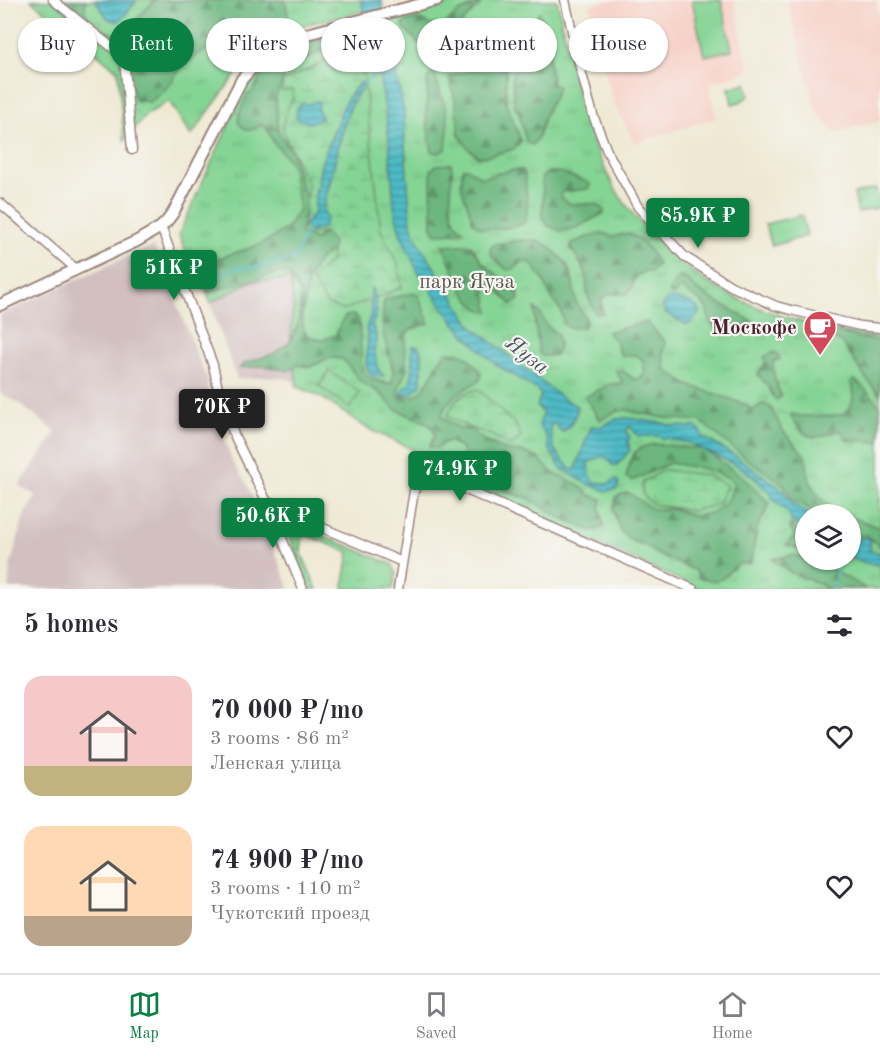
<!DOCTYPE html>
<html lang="en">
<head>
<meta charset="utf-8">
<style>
  :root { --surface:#fff; --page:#f7f7f7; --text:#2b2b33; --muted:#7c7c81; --line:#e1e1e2; --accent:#0b8043 }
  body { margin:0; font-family:"Old Standard TT",serif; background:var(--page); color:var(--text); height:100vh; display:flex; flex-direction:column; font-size:22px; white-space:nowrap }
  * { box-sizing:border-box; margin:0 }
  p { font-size:20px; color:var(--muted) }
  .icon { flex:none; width:33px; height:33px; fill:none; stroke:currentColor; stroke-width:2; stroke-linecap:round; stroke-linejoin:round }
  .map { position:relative; height:589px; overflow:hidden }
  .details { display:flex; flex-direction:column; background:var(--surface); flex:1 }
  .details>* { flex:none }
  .hud { position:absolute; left:18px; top:18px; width:844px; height:54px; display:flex; gap:12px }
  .buttons { position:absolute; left:795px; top:504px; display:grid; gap:12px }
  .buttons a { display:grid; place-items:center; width:66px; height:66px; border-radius:50%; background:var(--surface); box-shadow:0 2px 4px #0004; font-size:30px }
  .price { position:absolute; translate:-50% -51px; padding:0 14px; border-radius:6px; background:var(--accent); color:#fff; font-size:20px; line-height:39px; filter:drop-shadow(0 2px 3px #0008) }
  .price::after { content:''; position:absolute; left:50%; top:36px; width:18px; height:14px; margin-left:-9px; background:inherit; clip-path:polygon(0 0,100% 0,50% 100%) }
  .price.on { background:#222; color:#fff }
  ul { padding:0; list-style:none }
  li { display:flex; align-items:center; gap:18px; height:150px; padding:0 24px }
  li span { display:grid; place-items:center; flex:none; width:168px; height:120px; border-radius:18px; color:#555 }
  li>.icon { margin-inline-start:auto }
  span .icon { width:72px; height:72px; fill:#fffc; stroke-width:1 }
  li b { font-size:26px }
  h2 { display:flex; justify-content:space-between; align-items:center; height:72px; padding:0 24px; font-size:26px }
  .chip { padding:0 21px; border-radius:27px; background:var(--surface); box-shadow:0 2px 4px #0004; font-size:21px; line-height:54px }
  .chip.on { background:var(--accent); color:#fff }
  .menu { display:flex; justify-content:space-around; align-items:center; height:84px; border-top:2px solid var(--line); background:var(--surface); font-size:16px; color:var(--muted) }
  .menu a { display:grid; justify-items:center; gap:3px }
  .menu .on { color:var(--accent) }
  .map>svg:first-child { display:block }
  .built { fill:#f7d1c7 }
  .industrial { fill:#d2bfc0 }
  .grass { fill:url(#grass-tufts); stroke:#677a60; stroke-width:1.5; fill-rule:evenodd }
  .forest { fill:url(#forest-firs); stroke:#5a6a54; stroke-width:1.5 }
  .wetland { fill:url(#wetland-marsh); stroke:#677a60; stroke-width:1.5; fill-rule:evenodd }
  .garden { fill:#84d494; stroke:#677a60; stroke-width:1.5 }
  .water { fill:url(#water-rules); stroke:#4c6d78; stroke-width:1.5 }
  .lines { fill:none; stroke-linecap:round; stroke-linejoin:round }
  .stream { stroke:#4dbbc6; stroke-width:2 }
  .minor-casing { stroke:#9c847f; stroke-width:11 }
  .major-casing { stroke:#9c847f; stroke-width:14 }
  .minor { stroke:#fff; stroke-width:8 }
  .major { stroke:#fff; stroke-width:10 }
  .labels { text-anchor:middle; stroke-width:4.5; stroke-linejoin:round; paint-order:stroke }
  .park-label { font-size:21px; fill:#5b554a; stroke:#f6f6f2 }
  .poi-label { font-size:21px; font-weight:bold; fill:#4a1f2b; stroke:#f6f6f2; text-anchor:end }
  .water-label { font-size:22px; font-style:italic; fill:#4b5661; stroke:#f6f6f2 }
</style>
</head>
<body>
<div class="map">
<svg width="880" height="589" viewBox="0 0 880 589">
  <defs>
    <pattern id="grass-tufts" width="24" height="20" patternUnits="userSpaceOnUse" patternTransform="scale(1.5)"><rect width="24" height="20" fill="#84d494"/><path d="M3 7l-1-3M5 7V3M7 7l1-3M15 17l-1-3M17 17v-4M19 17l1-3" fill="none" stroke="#74b680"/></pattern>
    <pattern id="forest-firs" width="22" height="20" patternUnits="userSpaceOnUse" patternTransform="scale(1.5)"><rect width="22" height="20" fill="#6bb67e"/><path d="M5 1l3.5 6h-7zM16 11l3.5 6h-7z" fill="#5a9367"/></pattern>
    <pattern id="wetland-marsh" width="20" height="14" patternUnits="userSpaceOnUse" patternTransform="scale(1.5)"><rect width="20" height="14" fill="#84d494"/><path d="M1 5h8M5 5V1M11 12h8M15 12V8" fill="none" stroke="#74b680"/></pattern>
    <pattern id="water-rules" width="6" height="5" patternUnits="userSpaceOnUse" patternTransform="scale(1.5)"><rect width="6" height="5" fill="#4dbbc6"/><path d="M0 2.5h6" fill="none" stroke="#4297a1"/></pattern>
  </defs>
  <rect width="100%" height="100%" fill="#f6f6f2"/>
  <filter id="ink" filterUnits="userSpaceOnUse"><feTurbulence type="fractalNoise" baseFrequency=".0167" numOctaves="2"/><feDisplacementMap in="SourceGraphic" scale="12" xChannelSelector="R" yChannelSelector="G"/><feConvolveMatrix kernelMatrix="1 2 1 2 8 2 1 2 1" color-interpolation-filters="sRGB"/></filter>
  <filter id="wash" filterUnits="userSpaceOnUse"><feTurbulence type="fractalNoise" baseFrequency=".008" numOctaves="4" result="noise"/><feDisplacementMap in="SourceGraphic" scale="24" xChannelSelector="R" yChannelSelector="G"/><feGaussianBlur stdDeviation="1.35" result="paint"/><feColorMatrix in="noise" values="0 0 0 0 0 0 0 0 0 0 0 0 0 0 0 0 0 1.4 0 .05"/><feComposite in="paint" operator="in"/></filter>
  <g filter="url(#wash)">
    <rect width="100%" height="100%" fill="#efe9d3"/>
    <path class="built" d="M 612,0 L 734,0 L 750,71 L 710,83 L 716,118 L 635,143 L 615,107 L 602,59 L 590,5 Z
      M 787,0 L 876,0 L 880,17 L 880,122 L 836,132 L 816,111 Z"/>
    <path class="industrial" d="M 154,246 L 205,375 L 207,375 L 209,399 L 233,463 L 247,484 L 290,589 L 8,589 L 10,566 L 25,513 L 37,496 L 19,486 L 56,432 L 17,402 L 0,393 L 0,315 L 139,251 Z
      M 291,279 L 293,307 L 290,345 L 297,383 L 287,379 L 278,378 L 264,377 L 237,379 L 210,303 L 250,282 Z"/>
    <path class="grass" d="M 31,0 L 361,0 L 365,11 L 312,23 L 284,33 L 266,42 L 252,52 L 191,136 L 169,101 L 146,115 L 124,141 L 118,71 Z
      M 466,0 L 557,0 C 566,39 572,78 583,116 C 586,125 590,133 593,142 C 599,156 605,170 612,183 C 631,218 674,261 707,282 C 754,312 825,331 880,337 L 880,589 L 700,589 L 436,473 L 419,474 L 412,469 L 414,463 L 416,451 L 367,428 L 319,396 L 296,386 L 297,383 L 290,345 L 293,307 L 291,279 L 250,282 L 210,303 L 201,274 L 194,276 L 179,234 L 246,86 L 273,58 L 309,41 ZM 806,514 L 850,514 L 850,560 L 806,560 Z
      M 876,188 L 880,207 L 858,213 L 854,194 Z
      M 711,202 L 716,222 L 701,225 L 695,205 Z
      M 287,521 L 392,564 L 396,574 L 393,589 L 343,589 L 349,552 L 303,534 L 301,552 L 317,589 L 310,589 L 285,525 Z"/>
    <path class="forest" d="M 53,0 L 86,0 C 85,4 84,11 86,14 C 90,26 114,37 126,34 L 129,27 L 155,0 L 285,0 L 288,13 L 287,20 L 271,33 L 251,41 L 240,49 L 205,50 L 184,65 L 163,92 L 149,102 L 135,100 L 129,80 L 129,59 L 125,51 L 96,34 Z
      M 482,2 L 461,24 L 448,40 L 436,46 L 423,48 L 403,27 L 403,24 L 406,21 L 420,20 L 430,25 L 441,25 L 445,24 L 459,12 Z
      M 539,12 L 547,31 L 550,49 L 549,64 L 552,83 L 558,87 C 554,98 548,107 544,118 C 540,128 540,138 532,145 L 526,141 L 519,113 L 515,107 L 512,78 L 518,56 L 521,54 L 536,50 L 536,47 L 531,42 L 534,40 C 534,31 534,20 539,12 Z
      M 512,26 L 506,41 L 506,102 L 521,141 L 517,147 L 511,150 L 484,157 L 477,156 L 466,146 L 459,134 L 456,104 L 449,77 L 471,70 L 476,64 L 482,44 L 492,33 Z
      M 354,29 L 364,34 L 371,45 L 369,48 L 343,46 L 319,52 L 286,71 L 276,97 L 278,132 L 291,149 L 307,202 L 306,216 L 300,233 L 316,240 L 330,222 L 337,247 L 320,259 L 309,276 L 302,316 L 304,330 L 308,336 L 322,340 L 336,335 L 341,322 L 346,316 L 353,315 L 359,319 L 362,369 C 368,381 380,381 392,384 L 393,370 L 383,334 L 383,305 L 385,299 L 414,293 L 419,297 L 429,323 L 410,330 L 405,336 L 406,370 L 398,390 L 399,396 C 431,403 429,366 447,352 C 468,353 468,357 481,373 L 480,380 C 466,389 444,398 442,417 L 459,428 L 473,429 L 477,435 L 489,443 L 509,451 L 524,452 L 538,458 L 553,473 L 579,485 L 589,495 L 602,499 L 600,507 L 604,527 L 591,531 L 559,517 L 529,498 L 515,495 L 478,475 L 471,474 L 461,448 L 449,441 L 443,443 L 438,448 L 429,447 L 435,435 L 432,428 L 427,423 L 395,409 L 380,393 L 361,382 L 343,359 L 329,358 L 310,367 L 297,365 L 289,371 L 263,366 L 240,368 L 245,363 L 273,354 L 290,342 L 299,322 L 301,294 L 289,275 L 283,272 L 208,292 L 197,283 L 194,270 C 201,266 208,262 216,259 C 246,248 285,243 299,209 L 292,165 L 273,141 L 266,127 L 260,125 C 251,133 243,131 238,121 L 241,108 L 247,95 L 253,91 L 260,78 L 281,57 L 303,44 Z
      M 434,72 L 447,113 L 448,128 L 446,149 L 439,153 L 432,152 L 426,118 L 428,77 Z
      M 451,164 L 452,170 C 452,189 445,220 464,231 L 457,233 L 436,234 L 432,228 L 431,170 L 436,165 Z
      M 463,168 L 467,168 L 482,178 L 511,170 L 523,170 C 526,177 529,216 525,222 C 519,228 490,230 482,228 C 478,227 477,226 474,224 C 471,219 470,212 468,206 C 461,188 460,188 463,168 Z
      M 548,172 L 559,172 L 587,182 L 590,184 L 589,188 L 586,189 L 563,192 L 561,193 L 561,197 C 563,199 565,202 569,203 C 582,208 591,197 604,210 L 604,213 L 576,228 L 561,231 L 548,226 L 542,217 L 543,199 L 542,177 Z
      M 627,233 C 642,239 651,250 658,264 L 651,272 L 645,271 L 636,277 L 633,281 L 633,287 L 627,294 L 609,294 L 601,300 L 603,313 L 596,314 L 587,295 L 586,273 L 575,254 L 570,249 L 572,243 L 593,235 L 606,234 L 613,237 Z
      M 522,240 L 536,240 L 549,246 L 564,261 L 571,273 L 576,302 L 587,321 L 583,328 L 569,328 L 564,324 L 561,311 L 549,294 L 544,281 L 531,263 L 525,260 L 514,269 L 507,270 L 491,255 L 490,248 L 495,244 Z
      M 443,245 L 471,245 L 483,263 L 518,292 L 519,300 L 511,304 L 492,284 L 485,284 L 489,312 C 464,310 452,265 443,245 Z
      M 680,277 L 684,278 L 704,295 L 754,322 C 747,333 725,337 715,328 C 708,323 709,313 705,306 C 700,300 688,293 681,288 L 673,294 L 670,292 L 670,288 Z
      M 535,308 L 540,313 L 547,326 L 558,335 L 559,345 L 556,355 C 550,356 543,358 539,353 L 535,324 Z
      M 647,322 L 665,342 L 663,356 L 666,370 L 686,384 L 747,405 L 752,410 L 764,403 L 771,408 L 783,431 L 805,455 L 810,481 L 816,493 L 834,511 L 843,514 L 819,514 L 793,500 L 784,485 L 748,460 L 700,421 L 665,418 L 626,410 L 615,412 L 600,420 L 585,397 L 610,384 L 623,383 L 616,371 L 623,371 L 634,379 L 641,378 L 645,372 L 642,359 L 636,355 L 622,356 L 618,350 L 617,343 L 607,332 Z
      M 837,332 L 858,337 L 880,341 L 880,395 L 865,377 L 842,343 L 832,338 L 832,335 Z
      M 774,352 L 779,356 L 780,359 L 773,362 L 774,376 L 781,396 L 777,400 L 774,398 L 768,386 L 758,375 L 759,372 L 765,364 L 764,357 Z
      M 855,380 L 868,392 L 880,406 L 880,442 L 846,440 L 842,431 C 827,431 820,443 804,433 C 798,429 796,422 791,417 L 791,414 L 801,416 L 830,416 L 844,414 C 855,400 855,398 852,381 Z
      M 655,444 L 703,449 L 743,477 L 770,504 L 757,528 L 751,563 L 738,564 L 721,579 L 715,581 L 699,578 L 696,571 L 657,554 L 645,545 L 632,541 L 621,532 L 613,510 L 616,497 L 622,494 L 629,493 L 652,509 L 674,509 L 694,516 L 715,512 L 729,498 L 734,485 L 731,479 L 705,469 L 670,463 L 632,481 L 626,477 C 633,455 630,448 655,444 Z
      M 851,517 L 880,528 L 880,546 L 866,535 L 851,538 Z
      M 791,524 L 805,537 L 805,551 L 786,545 L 795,536 L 789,527 Z
      M 793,555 L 805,558 L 806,560 L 814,560 L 862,586 L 865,589 L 827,589 L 822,585 L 790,572 L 772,559 Z"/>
    <path class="wetland" d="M 361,52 L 381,231 L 398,264 L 402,287 L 375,299 L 374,291 L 372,289 L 371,300 L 343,310 L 327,304 L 311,279 L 331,261 L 333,242 L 324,232 L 312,234 L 303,230 L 308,184 L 282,129 L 289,104 L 294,98 L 292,90 L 282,91 L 283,81 L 340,55 ZM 364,86 L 353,100 L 343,128 L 323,210 L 310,218 L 315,212 L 315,196 L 322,162 L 344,105 L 350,94 Z
      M 478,389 L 516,425 L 521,436 L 511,446 L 492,435 L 468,427 L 447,416 C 456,397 458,395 478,389 Z
      M 664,470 L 707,475 L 727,485 L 718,504 L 693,511 L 652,504 L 643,495 L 642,485 L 644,481 Z"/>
    <path class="garden" d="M 692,0 L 721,0 L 732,50 L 704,56 Z
      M 746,83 L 749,96 L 740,102 L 732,104 L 729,88 Z
      M 802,215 L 807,236 L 772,246 L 765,224 Z
      M 329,371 L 360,393 L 350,408 L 319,386 Z"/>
    <path class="water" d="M 95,0 L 137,0 L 127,13 L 118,22 L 108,19 Z
      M 361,0 L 382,0 L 385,21 L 404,112 L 405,146 L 411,225 C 419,249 437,270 450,291 C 458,303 464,316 473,327 L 562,398 L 578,407 C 576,416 571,427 562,432 L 554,423 L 551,424 L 550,428 L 554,449 L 570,469 L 575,470 C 582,455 584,440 592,426 L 600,427 L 616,419 L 627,418 L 663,423 L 671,426 L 695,427 L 701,431 L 702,436 L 706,439 L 734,455 L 783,490 L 793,504 L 808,514 L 806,514 L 805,530 L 791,521 L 790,515 L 772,498 L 770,492 L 744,469 L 689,443 L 666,438 L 663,439 L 659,436 L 638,436 L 630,426 L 626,431 L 630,437 L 628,441 L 630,450 L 617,465 L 612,465 L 609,460 L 603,456 L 587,463 L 591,477 L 594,482 L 608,484 L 615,479 L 619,482 L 617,489 L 606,491 L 586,483 L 561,468 L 549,449 L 547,437 L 539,426 L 543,413 L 537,406 L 541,395 L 538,390 L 495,364 L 466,336 L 444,309 L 417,270 L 400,233 L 394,207 L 389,139 L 383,96 L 375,53 Z
      M 361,82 L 364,85 L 353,100 L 343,128 L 323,210 L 327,218 L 323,228 L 310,232 L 305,225 L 315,212 L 315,196 L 322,162 L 344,105 L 350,94 Z
      M 317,101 L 319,102 L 318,110 L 321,116 L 321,119 L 309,123 L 296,119 L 297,108 L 302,103 L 309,104 Z
      M 371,289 L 374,291 L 377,313 L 372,325 C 377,335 378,340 374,350 C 378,361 374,367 384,376 L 373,376 L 369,373 L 366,364 L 368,338 L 366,328 L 371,314 Z
      M 672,298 L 692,303 L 699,310 L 699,313 L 690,324 L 685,324 L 664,312 L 663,305 L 666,300 Z
      M 412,346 L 418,346 C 425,359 422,371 420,386 L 411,393 L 401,395 L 403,388 L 409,385 L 412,375 Z
      M 867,537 L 871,541 L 869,551 L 880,553 L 880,565 L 865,563 L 851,557 L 851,546 L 860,539 Z"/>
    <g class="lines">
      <path class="stream" d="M 361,86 L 380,71
        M 212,282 L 234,267 L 251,268 L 295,259 L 301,242 L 310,228
        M 833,589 L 840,560"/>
    </g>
  </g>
  <g filter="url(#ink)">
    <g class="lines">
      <defs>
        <path id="minor" d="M 53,0 L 124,57 L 132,150
          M 565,0 L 580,67 L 593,115 L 607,151 L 638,207 L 685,257 L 731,286 L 776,306 L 795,311 L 860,326 L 880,328
          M 0,203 L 76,269
          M 161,227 L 213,365 L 221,403 L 236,439 L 266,500 L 303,589
          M 267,501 L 286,512 L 402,562
          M 398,589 L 414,491 C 421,475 434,477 448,482 L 693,589"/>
        <path id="major" d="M 0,305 L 137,241 L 161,227 L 167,221 L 173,213 L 242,79 L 262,57 L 270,51 L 307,34 L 437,0"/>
      </defs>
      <use href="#minor" class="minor-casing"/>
      <use href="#major" class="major-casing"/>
      <use href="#minor" class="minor"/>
      <use href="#major" class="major"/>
    </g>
  </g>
  <defs>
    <symbol id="cafe-pin" viewBox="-11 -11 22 30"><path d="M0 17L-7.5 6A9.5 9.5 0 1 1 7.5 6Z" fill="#d1495b" stroke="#f6f6f2"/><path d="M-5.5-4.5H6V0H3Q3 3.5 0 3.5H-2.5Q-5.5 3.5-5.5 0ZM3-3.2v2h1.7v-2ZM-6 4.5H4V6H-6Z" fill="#fff"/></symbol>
  </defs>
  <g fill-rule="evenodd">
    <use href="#cafe-pin" x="801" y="308" width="38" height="52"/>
  </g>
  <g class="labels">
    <g class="park-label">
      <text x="467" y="288">парк Яуза</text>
    </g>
    <g class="poi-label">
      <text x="797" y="334">Москофе</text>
    </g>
    <g class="water-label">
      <text transform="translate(528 354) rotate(38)" y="8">Яуза</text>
    </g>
  </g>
</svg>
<div class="buttons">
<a><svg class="icon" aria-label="layers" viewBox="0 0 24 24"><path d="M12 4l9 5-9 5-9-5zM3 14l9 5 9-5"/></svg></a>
</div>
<b class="price" style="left:698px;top:249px">85.9K ₽</b>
<b class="price" style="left:174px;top:301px">51K ₽</b>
<b class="price on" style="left:222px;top:440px">70K ₽</b>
<b class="price" style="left:460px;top:502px">74.9K ₽</b>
<b class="price" style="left:273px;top:549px">50.6K ₽</b>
<div class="hud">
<a class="chip">Buy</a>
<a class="chip on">Rent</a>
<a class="chip">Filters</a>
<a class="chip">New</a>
<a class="chip">Apartment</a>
<a class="chip">House</a>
</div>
</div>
<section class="details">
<h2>5 homes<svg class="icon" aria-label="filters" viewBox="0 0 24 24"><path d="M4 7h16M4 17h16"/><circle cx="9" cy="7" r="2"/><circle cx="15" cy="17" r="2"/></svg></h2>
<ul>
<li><span style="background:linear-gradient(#f6c9c9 75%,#c2b280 0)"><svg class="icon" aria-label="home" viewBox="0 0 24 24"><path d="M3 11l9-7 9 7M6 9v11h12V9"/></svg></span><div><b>70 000 ₽/mo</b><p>3 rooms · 86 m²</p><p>Ленская улица</p></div><svg class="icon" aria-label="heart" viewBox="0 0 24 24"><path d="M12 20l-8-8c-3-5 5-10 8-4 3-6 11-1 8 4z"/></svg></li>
<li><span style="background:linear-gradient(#ffd9b3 75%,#b9a48a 0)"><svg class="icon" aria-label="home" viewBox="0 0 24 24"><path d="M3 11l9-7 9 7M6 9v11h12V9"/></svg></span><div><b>74 900 ₽/mo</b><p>3 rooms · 110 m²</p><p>Чукотский проезд</p></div><svg class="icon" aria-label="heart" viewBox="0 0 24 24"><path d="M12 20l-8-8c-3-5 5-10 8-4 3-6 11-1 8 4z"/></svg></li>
</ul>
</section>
<nav class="menu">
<a class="on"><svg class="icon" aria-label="map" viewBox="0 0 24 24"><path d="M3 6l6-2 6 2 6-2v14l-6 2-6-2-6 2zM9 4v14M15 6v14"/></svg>Map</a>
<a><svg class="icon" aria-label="saved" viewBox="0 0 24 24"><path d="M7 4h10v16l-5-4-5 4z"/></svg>Saved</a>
<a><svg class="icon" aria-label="home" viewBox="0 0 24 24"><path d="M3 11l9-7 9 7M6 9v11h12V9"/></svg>Home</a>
</nav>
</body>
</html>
